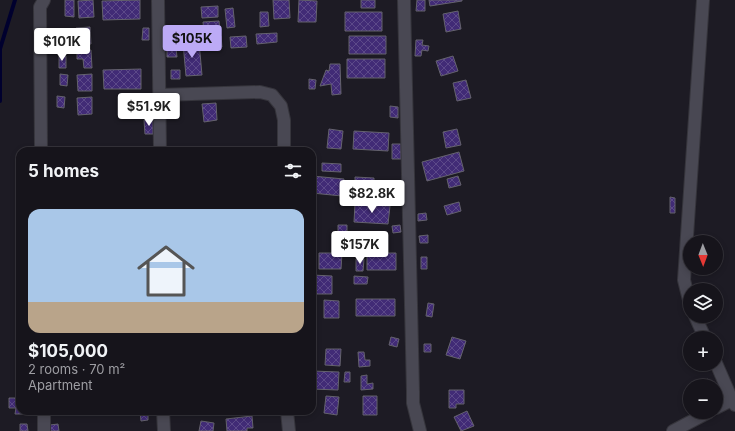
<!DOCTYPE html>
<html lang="en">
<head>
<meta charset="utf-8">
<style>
  :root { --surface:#16141b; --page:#1f1d24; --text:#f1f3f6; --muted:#9e9ea3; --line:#35333a; --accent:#bcaaf6 }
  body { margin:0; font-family:Inter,sans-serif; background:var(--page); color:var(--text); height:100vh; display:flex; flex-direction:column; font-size:15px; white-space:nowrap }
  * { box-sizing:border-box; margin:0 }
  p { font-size:13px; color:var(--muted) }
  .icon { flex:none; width:22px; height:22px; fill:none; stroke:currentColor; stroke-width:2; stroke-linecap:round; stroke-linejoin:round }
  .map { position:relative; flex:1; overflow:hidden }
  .sheet { position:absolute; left:16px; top:147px; width:300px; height:268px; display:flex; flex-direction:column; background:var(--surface); border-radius:12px; box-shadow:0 2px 6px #0003,0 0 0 1px var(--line) }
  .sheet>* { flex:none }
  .needle { width:26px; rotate:179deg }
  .buttons { position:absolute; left:683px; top:235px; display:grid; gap:8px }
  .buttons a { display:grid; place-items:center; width:40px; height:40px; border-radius:50%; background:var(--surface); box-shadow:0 2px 6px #0003,0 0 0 1px var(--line); font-size:20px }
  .price { position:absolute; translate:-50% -34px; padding:0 9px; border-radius:4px; background:#fff; color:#222; font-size:13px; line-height:26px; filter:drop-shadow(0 1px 2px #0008) }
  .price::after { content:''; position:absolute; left:50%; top:24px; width:12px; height:9px; margin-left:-6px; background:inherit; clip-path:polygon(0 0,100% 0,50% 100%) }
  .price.selected { background:var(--accent); color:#111 }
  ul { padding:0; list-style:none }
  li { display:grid; align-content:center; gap:8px; height:212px; padding:0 12px }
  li+li { border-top:1px solid var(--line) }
  li span { display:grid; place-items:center; height:124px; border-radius:12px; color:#555 }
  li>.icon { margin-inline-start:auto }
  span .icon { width:72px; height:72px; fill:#fffc; stroke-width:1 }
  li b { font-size:17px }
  h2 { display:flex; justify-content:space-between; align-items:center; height:48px; padding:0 12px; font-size:17px }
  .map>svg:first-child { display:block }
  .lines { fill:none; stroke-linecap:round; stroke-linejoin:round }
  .stream { stroke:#00002e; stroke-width:4 }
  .building { fill:url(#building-cross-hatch); stroke:#64626d }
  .minor-casing { stroke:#36353c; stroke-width:14 }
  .minor { stroke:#494853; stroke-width:12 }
</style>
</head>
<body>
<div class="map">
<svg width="735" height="431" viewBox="0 0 735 431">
  <defs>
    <pattern id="building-cross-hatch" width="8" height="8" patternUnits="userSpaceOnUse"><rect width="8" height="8" fill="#412b76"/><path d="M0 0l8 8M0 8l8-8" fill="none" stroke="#5c4989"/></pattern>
  </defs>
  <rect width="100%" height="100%" fill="#1d1b24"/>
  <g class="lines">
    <path class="stream" d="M 0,101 L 0,49 L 15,0"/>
  </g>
  <path class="building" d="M 65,0 L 74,0 L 74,17 L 65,16 Z
    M 93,0 L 94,17 L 79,18 L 78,1 Z
    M 140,0 L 140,19 L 103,20 L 102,1 Z
    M 273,0 L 289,0 L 290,18 L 274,19 Z
    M 299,0 L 317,1 L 316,22 L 298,22 Z
    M 361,0 L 375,0 L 375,8 L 361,8 Z
    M 417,0 L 425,0 L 425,11 L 416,11 Z
    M 429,0 L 462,0 L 462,1 L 430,6 Z
    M 218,6 L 218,17 L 202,18 L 201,7 Z
    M 233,8 L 235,27 L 227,28 L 225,9 Z
    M 458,11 L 461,29 L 446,32 L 443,14 Z
    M 260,12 L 268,12 L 269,26 L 260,27 Z
    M 345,12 L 382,12 L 382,31 L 345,31 Z
    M 219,21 L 220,32 L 204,33 L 203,22 Z
    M 90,27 L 91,44 L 77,44 L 76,28 Z
    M 169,27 L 178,27 L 178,37 L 169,37 Z
    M 143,28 L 149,28 L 149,40 L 142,40 Z
    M 277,33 L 277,42 L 257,44 L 256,34 Z
    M 221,36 L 222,47 L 206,49 L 205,38 Z
    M 246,36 L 247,47 L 231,48 L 230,37 Z
    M 349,36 L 386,36 L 386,54 L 349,54 Z
    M 416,40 L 423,40 L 422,45 L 429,46 L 428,51 L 422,50 L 421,56 L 415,56 Z
    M 199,42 L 202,75 L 186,76 L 183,43 Z
    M 167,48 L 176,48 L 177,57 L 167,57 Z
    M 77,50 L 91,50 L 92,68 L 84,68 L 83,59 L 77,59 Z
    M 59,56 L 66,56 L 66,68 L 59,68 Z
    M 453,56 L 458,71 L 441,76 L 436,61 Z
    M 347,59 L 385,59 L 385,78 L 347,78 Z
    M 330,64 L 340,64 L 341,94 L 332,95 L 331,84 L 320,86 L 326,70 L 329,71 Z
    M 141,69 L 141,89 L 104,89 L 103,70 Z
    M 171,70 L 180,70 L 180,79 L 171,79 Z
    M 60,74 L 68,75 L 67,86 L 60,85 Z
    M 92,74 L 92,91 L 78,91 L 77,75 Z
    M 309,79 L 316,80 L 315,89 L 309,89 Z
    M 466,80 L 471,98 L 457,101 L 453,83 Z
    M 57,96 L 65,97 L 64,108 L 57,107 Z
    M 92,97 L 92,114 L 78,115 L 77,98 Z
    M 144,97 L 149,97 L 149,106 L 143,106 Z
    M 216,103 L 217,120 L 204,122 L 202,104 Z
    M 390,106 L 398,107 L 398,118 L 390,117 Z
    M 144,120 L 153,120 L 153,134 L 145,134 Z
    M 329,129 L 343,131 L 341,149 L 327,148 Z
    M 457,129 L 461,145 L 446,148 L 443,132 Z
    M 354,131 L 389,133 L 388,151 L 353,149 Z
    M 392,144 L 401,144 L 401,159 L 392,159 Z
    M 77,147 L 91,147 L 91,151 L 77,151 Z
    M 459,152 L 464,171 L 427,181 L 422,162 Z
    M 322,163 L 341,164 L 341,172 L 322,171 Z
    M 312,176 L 344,179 L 342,196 L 312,193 Z
    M 458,176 L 461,185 L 449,188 L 447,179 Z
    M 355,177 L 374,178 L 374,187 L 355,186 Z
    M 670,197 L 675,198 L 675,213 L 670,213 Z
    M 459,202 L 461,211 L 447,215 L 444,206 Z
    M 355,204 L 390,206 L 388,224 L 354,222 Z
    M 426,213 L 427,220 L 418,221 L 418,214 Z
    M 338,225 L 347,225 L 347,248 L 338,248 Z
    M 400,225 L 401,232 L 393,233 L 392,226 Z
    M 428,235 L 428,243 L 420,243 L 419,236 Z
    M 319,253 L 342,253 L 341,269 L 319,269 Z
    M 367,253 L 396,253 L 396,270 L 367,270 Z
    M 421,257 L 427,257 L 427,269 L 421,269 Z
    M 356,259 L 364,259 L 363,271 L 356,271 Z
    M 312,275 L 332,276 L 332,294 L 312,294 Z
    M 354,276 L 368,277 L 367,284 L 354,284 Z
    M 356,299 L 395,299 L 395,316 L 356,316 Z
    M 324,300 L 339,301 L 339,318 L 324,318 Z
    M 428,303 L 434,304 L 432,317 L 426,316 Z
    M 391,337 L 399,339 L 397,347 L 389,345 Z
    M 452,337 L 466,341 L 460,359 L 446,355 Z
    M 424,344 L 431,344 L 431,352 L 424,352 Z
    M 326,349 L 341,349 L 340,366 L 325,365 Z
    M 358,352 L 364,352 L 365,360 L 370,360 L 370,366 L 359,367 Z
    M 312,371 L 339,372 L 338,390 L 312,389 Z
    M 345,372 L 350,372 L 350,382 L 344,382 Z
    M 367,375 L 367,384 L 373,383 L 373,389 L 361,390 L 361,376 Z
    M 708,379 L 712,385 L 704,386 L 702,382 Z
    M 449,390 L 464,390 L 464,404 L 456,404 L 456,408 L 449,408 Z
    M 326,396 L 339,397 L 337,415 L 324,413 Z
    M 363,396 L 377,396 L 377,415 L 363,415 Z
    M 9,398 L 20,398 L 20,411 L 24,411 L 24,414 L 15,414 L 16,408 L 9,408 Z
    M 140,411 L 148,411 L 148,420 L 141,421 Z
    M 467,411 L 474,426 L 461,431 L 454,417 Z
    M 252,416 L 253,428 L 247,428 L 247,431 L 227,431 L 226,419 Z
    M 201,421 L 214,423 L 213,431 L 199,431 Z
    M 20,424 L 27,424 L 28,431 L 20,431 Z
    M 58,424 L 59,431 L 51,431 L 50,425 Z"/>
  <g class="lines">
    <defs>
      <path id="minor" d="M 158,0 L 160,151
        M 404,0 L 413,392 L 413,403 L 420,431
        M 160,95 L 260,92 L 272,95 L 281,106 L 284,120 L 284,151
        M 41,151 L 40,7 L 44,0
        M 690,304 L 684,280 L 703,0
        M 695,316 L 705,338
        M 716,363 L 732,400 L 735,405
        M 716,408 L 732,400
        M 44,411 L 44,431
        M 163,411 L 164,431
        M 287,411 L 289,431
        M 673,431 L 709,412"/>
    </defs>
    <use href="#minor" class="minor-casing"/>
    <use href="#minor" class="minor"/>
  </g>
</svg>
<div class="buttons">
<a><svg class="needle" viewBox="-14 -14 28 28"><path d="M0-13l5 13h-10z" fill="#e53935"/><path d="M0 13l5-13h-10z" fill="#9e9ea3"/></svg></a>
<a><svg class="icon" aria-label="layers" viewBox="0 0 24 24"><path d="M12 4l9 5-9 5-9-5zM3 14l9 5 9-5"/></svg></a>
<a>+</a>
<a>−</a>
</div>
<b class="price selected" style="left:192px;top:59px">$105K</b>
<b class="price" style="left:62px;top:62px">$101K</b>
<b class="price" style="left:149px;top:127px">$51.9K</b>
<b class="price" style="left:372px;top:214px">$82.8K</b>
<b class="price" style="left:360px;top:265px">$157K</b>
<section class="sheet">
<h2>5 homes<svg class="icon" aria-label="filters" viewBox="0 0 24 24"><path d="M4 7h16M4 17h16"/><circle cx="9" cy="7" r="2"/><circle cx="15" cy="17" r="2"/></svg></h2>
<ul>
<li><span style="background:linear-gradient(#a9c7e8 75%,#b9a48a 0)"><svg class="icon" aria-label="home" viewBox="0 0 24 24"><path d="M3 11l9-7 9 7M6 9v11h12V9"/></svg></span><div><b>$105,000</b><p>2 rooms · 70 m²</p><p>Apartment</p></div></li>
</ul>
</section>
</div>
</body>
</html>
